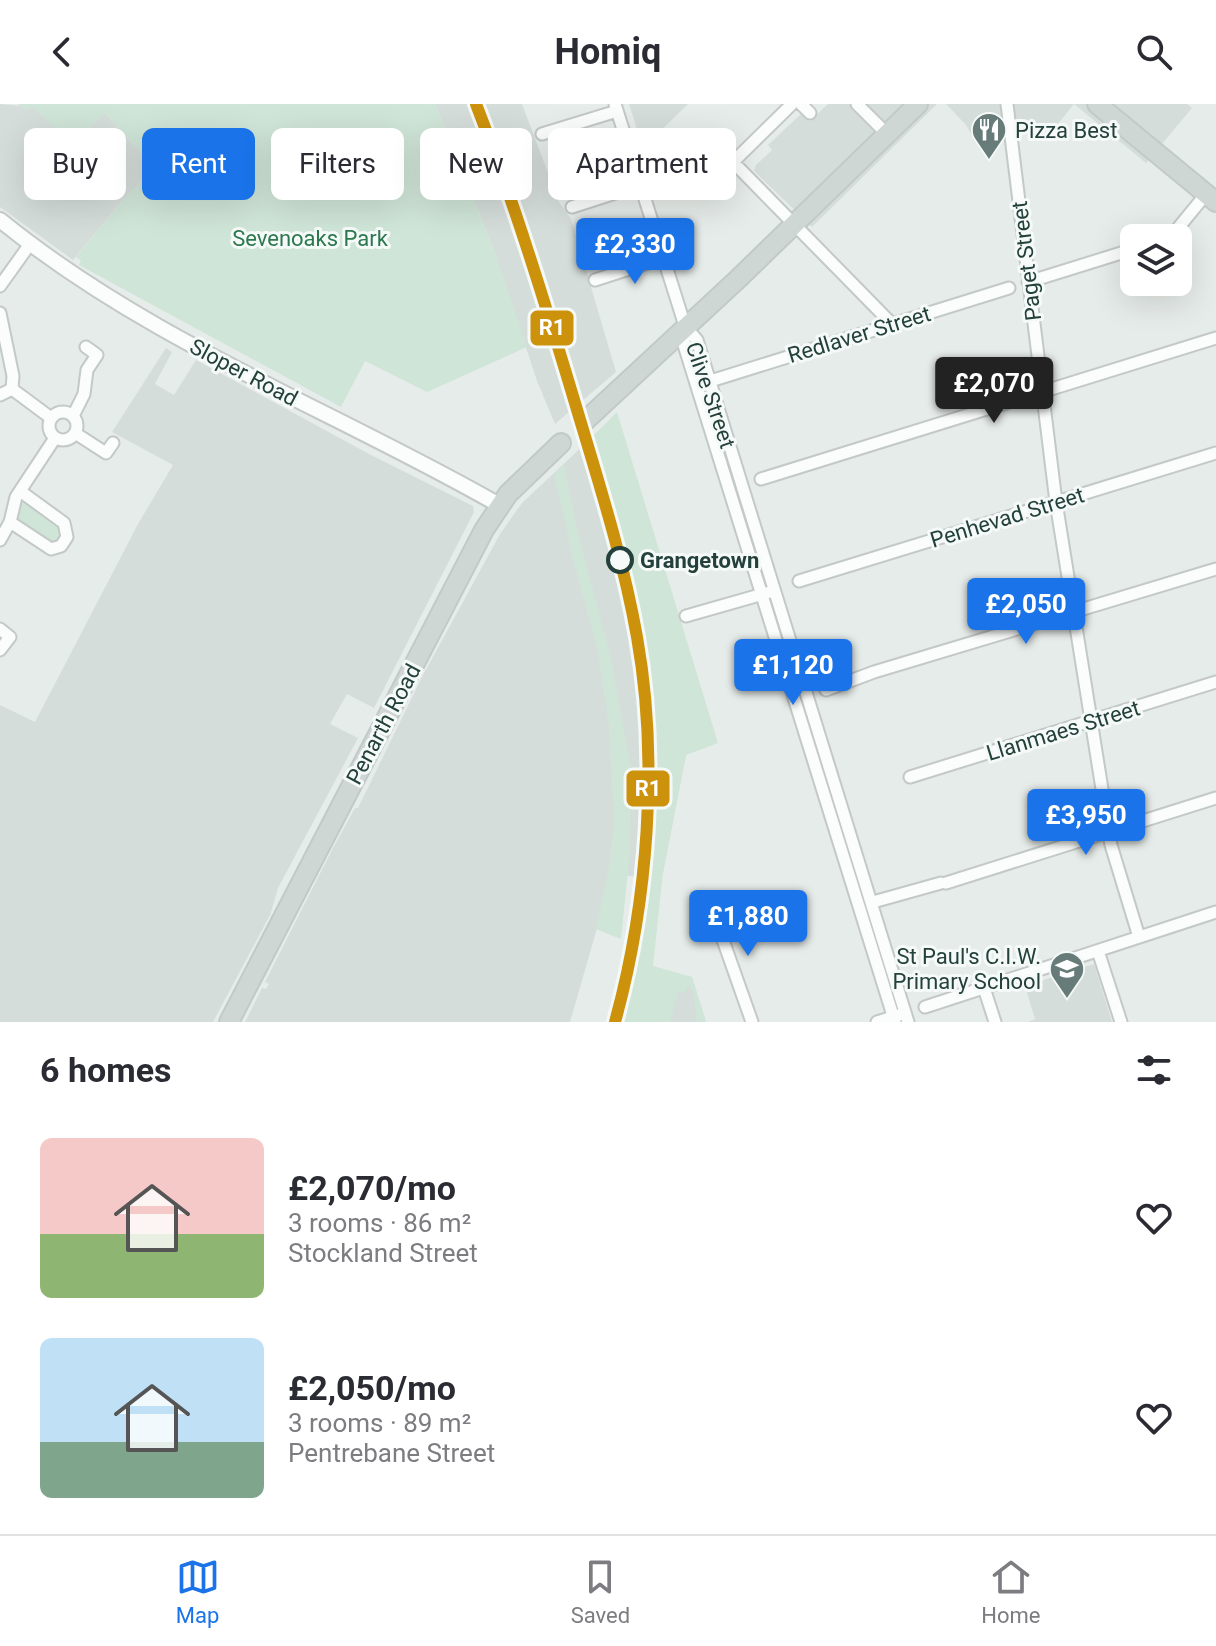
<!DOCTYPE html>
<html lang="en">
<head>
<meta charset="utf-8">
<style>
  :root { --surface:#fff; --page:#f7f7f7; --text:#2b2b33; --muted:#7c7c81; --line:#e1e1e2; --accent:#1a73e8 }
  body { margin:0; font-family:Roboto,sans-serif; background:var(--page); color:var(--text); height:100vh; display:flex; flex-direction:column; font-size:30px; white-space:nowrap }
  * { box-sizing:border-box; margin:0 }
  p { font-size:26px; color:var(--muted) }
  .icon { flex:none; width:44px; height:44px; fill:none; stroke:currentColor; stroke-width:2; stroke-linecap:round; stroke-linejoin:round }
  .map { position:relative; height:918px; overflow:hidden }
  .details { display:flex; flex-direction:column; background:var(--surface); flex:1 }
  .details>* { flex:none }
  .hud { position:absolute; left:24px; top:24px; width:800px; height:72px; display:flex; gap:16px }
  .controls { position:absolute; left:1120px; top:120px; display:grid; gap:16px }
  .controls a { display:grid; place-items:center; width:72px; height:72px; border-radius:12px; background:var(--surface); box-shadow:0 8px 32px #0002; font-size:40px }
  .price { position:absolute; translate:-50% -68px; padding:0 18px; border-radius:8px; background:var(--accent); color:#fff; font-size:26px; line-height:52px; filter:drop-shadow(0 2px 4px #0008) }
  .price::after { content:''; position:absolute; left:50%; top:48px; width:24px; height:18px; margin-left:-12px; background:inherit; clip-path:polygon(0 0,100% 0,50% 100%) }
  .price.active { background:#222; color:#fff }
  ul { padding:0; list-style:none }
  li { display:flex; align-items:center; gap:24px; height:200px; padding:0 40px }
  li span { display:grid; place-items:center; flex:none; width:224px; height:160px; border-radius:12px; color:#555 }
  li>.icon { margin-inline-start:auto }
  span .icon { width:96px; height:96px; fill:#fffc; stroke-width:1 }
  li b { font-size:34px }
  h2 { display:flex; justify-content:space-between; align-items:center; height:96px; padding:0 40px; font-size:34px }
  .chip { padding:0 28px; border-radius:12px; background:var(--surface); box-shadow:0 8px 32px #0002; font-size:28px; line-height:72px }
  .chip.active { background:var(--accent); color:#fff }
  header { display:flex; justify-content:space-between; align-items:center; height:104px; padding:0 40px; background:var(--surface); font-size:36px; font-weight:700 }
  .tabs { display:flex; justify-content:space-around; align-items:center; height:112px; border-top:2px solid var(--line); background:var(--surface); font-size:22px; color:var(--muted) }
  .tabs a { display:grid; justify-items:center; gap:4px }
  .tabs .active { color:var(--accent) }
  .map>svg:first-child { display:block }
  .built { fill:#d5ddda }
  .green { fill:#cfe5d7 }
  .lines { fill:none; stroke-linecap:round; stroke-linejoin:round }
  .minor-casing { stroke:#c3c9c6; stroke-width:15 }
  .tertiary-casing { stroke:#c3c9c6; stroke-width:18 }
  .primary-casing { stroke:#c2cac8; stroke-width:22 }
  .minor { stroke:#fbfcfc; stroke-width:11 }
  .tertiary { stroke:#fbfcfc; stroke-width:14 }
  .primary { stroke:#cfd7d5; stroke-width:18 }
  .rail { stroke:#c8cdcb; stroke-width:3; stroke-dasharray:16 8; stroke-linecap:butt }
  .rail-1-casing { stroke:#f5faf8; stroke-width:18 }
  .rail-1 { stroke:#cd920c; stroke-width:12 }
  .stop-dot { fill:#f5faf8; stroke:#23403b; stroke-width:4 }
  .labels { text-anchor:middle; stroke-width:6; stroke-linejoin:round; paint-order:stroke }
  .poi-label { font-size:22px; fill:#23403b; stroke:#f5faf8; text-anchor:start }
  .park-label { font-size:22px; fill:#2c784f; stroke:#f5faf8 }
  .street-label { font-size:22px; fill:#23403b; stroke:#f5faf8 }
  .stop-label { font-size:22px; font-weight:bold; fill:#23403b; stroke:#f5faf8; text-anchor:start }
  .line-badge { stroke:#f5faf8; stroke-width:3 }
  .badge-label { font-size:22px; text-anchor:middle; font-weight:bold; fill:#fff }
</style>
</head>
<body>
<header><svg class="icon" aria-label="back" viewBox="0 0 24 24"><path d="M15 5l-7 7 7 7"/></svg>Homiq<svg class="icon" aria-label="search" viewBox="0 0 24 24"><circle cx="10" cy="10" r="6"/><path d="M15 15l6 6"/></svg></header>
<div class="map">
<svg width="1216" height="918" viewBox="0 0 1216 918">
  <rect width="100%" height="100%" fill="#e6ece9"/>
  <path class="built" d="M 0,0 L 105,9 L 155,64 L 123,96 L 73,156 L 0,103 Z
    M 435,0 L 522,0 L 559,98 L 571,115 L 616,268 L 555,320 L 537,277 L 495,149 Z
    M 629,0 L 688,0 L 643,44 Z
    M 828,0 L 937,0 L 812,123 L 754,67 L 756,61 L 772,46 L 768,41 L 802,9 L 810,17 Z
    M 946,0 L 1187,0 L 1192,4 L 1146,59 L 1074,0 L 1053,26 L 982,30 L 974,35 L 966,21 Z
    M 166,244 L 172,248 L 155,280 L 174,291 L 196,256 L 371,351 L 473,402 L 474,408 L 374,604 L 347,590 L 330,620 L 358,634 L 278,784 L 270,811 L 213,918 L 0,918 L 0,601 L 35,618 L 138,420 L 173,361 L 112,328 Z
    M 605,321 L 701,644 L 686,651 L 663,769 L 646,775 L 613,769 L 570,918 L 245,918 L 262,884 L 266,885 L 269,880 L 265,878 L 333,744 L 355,704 L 358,704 L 422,573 L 500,430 L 522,399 Z
    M 1094,860 L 1112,918 L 1028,918 L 1035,915 L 1025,882 Z
    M 678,870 L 692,873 L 706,918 L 664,918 Z"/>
  <path class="green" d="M 18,0 L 435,0 L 495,149 L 527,243 L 427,288 L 365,257 L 341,303 L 79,161 L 81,157 L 76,153 L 123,96 L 155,64 L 105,9 L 72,41 L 32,2 L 27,6 Z
    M 617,308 L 718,639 L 686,651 L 663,768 L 653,862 L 692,873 L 706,918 L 697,918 L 693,887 L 688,882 L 685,888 L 678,888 L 670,918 L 622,918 L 636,856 L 646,775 L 653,696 L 651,650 L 643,546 L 635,499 L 626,453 L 590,335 Z
    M 564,361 L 576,421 L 611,555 L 632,670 L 629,757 L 621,835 L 596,825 L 610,759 L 614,715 L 609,622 L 598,547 L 574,459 L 554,370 Z
    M 20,387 L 67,423 L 56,445 L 10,418 Z"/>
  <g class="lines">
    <defs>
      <path id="minor" d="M 615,0 L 685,222 L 697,236 L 908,918
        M 792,0 L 733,58 L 891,219
        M 801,0 L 810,9
        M 857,0 L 887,30
        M 1007,0 L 1056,398 L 1111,741 L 1139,833
        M 542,30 L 617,7
        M 572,103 L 640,81
        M 1170,134 L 1206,90
        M 595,176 L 663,154
        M 1028,178 L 1134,145
        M 0,182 L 30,140
        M 0,209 L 13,272 L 12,285
        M 685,223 L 684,241 L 895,918
        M 704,279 L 1009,184
        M 12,285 L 51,314
        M 0,291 L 12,285
        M49 322a14 14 0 1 1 28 0a14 14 0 1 1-28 0Z
        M 73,312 L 84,290 L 87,266 L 97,251 L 86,243
        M 75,329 L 106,349 L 113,339
        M 761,375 L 1216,234
        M 10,418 L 51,445 L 61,442 L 67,433 L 64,419 L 20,387
        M 0,436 L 10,418 L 16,393 L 55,334
        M 799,477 L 1216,349
        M 686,512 L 770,488
        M 0,525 L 10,533 L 0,546
        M 826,586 L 874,568 L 1216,465
        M 910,673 L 1216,578
        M 946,779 L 1216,694
        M 873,798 L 941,779
        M 711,802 L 752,918
        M 1098,847 L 1121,918
        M 984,884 L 995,918
        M 925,903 L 1216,808
        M 877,918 L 899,911"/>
      <path id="tertiary" d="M 0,116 C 150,238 333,306 499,401"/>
      <path id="primary" d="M 1097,0 L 1216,98
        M 585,317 L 739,174 L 918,0
        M 229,918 L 484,426 L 508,390 L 561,339"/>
    </defs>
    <use href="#minor" class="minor-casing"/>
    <use href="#tertiary" class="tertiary-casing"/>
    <use href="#primary" class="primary-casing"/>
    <use href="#minor" class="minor"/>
    <use href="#tertiary" class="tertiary"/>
    <use href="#primary" class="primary"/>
    <path class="rail" d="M 503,90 L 534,164"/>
    <defs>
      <path id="rail-1" d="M 476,0 C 514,98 545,199 575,299 C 598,376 623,454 637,533 C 659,656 648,798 615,918"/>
    </defs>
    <use href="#rail-1" class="rail-1-casing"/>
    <use href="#rail-1" class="rail-1"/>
  </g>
  <defs>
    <symbol id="restaurant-pin" viewBox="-11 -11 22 30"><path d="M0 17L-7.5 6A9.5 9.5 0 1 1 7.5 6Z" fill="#677c78" stroke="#f5faf8"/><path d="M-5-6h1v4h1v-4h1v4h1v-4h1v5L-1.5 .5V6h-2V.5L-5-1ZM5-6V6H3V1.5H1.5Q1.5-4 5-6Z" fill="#fff"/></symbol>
    <symbol id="school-pin" viewBox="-11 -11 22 30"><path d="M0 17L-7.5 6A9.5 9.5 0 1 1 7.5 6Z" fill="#677c78" stroke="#f5faf8"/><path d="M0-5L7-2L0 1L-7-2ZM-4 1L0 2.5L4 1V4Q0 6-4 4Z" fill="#fff"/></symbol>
  </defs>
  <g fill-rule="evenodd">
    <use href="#restaurant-pin" x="969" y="6" width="40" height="54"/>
    <use href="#school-pin" x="1047" y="845" width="40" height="54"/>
  </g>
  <circle class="stop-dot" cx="620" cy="456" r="12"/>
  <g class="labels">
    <g class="poi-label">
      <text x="1015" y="34">Pizza Best</text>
      <text x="1041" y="860" text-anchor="end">St Paul's C.I.W.<tspan x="1041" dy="25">Primary School</tspan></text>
    </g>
    <g class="park-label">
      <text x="310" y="142">Sevenoaks Park</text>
    </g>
    <g class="street-label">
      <text transform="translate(1026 157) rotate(-97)" y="8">Paget Street</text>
      <text transform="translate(859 230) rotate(-17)" y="8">Redlaver Street</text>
      <text transform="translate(244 268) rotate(28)" y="8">Sloper Road</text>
      <text transform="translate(711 291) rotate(71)" y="8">Clive Street</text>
      <text transform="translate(1007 413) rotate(-17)" y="8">Penhevad Street</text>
      <text transform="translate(383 620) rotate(-62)" y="8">Penarth Road</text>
      <text transform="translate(1063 626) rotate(-17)" y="8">Llanmaes Street</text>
    </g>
    <g class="stop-label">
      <text x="640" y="464">Grangetown</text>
    </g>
  </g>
  <g class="line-badge">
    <rect x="529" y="205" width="46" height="38" rx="8" fill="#cd920c"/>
    <rect x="625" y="665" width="46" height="39" rx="8" fill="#cd920c"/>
  </g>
  <g class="badge-label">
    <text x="552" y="231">R1</text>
    <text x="648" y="692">R1</text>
  </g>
</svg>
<div class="controls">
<a><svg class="icon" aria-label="layers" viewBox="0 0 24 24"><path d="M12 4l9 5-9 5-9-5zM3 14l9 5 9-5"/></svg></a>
</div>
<b class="price" style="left:635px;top:182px">£2,330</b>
<b class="price active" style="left:994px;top:321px">£2,070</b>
<b class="price" style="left:1026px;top:542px">£2,050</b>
<b class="price" style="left:793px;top:603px">£1,120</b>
<b class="price" style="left:1086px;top:753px">£3,950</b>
<b class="price" style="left:748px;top:854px">£1,880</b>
<div class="hud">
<a class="chip">Buy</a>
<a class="chip active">Rent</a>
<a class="chip">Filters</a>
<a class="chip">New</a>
<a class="chip">Apartment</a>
</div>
</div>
<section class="details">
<h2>6 homes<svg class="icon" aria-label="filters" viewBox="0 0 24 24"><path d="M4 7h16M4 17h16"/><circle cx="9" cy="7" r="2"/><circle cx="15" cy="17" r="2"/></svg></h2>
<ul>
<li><span style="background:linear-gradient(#f6c9c9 60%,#8fb573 0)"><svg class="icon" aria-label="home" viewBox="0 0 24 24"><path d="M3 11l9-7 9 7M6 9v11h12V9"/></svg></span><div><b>£2,070/mo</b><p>3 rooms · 86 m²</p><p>Stockland Street</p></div><svg class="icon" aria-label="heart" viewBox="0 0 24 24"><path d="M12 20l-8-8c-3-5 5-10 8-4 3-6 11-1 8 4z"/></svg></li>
<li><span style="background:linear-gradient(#bfe0f5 65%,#7fa58c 0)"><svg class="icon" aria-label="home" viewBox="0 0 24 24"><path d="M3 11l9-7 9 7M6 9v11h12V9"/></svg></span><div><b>£2,050/mo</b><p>3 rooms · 89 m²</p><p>Pentrebane Street</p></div><svg class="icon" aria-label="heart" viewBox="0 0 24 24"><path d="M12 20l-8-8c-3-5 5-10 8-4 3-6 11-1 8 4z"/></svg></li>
</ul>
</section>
<nav class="tabs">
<a class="active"><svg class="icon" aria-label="map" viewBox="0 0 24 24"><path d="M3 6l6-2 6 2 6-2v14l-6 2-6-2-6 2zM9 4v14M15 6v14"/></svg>Map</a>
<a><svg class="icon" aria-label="saved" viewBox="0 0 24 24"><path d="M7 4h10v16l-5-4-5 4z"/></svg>Saved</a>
<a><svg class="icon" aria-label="home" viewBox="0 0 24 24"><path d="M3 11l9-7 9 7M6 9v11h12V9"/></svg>Home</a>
</nav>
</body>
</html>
